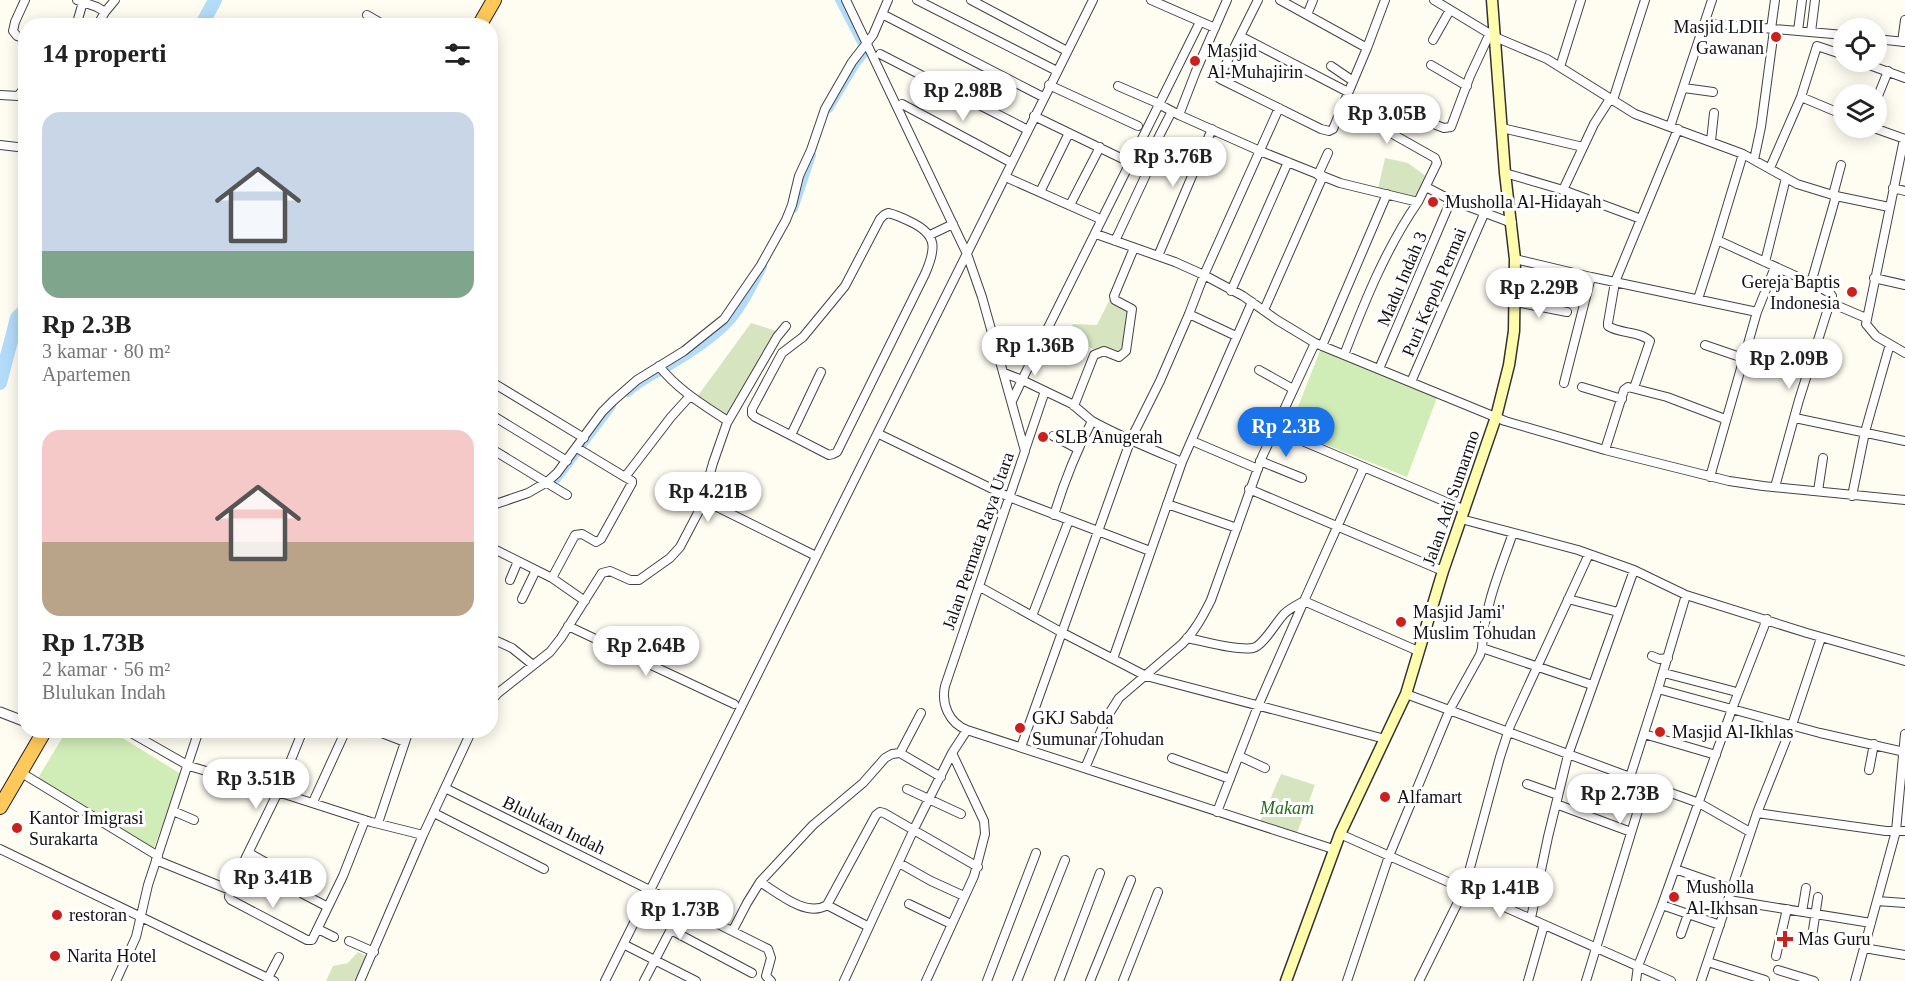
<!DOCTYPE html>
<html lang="id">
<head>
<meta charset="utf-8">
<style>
  :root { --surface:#fff; --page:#f2f2f2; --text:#222; --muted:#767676; --accent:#1a73e8 }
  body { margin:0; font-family:"Times New Roman",serif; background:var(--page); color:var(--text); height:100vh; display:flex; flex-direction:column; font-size:22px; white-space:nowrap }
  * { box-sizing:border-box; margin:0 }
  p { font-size:20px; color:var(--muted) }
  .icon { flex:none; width:33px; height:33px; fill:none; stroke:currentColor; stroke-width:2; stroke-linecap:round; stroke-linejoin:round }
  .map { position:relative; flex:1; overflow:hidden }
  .sheet { position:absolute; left:18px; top:18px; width:480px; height:720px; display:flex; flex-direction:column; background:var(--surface); border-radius:24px; box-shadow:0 3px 15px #0003 }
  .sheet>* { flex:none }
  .controls { position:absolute; left:1833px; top:18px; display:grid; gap:12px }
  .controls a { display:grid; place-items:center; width:54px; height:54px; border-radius:50%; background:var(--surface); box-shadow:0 3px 15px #0003; font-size:30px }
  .price { position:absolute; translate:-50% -51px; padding:0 14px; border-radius:21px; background:#fff; color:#222; font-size:20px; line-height:39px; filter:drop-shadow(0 2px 3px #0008) }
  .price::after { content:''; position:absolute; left:50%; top:36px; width:18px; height:14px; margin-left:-9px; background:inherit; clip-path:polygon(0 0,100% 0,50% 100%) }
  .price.selected { background:var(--accent); color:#fff }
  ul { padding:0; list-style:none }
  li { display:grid; align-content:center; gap:12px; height:318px; padding:0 24px }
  li span { display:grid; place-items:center; height:186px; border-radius:18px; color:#555 }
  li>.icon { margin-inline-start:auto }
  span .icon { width:108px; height:108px; fill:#fffc; stroke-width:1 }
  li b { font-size:26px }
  h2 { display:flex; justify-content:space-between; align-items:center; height:72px; padding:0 24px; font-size:26px }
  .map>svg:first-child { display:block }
  .green { fill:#d0edb8 }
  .cemetery { fill:#d6e4c0 }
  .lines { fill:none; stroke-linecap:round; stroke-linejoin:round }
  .canal { stroke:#b3dbfa; stroke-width:8 }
  .river { stroke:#b3dbfa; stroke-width:14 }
  .minor-casing { stroke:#434343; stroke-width:10 }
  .tertiary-casing { stroke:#434343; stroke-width:11 }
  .secondary-casing { stroke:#323232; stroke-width:13 }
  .trunk-casing { stroke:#212121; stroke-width:16 }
  .minor { stroke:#fff; stroke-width:8 }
  .tertiary { stroke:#fff; stroke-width:9 }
  .secondary { stroke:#fffcad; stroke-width:10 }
  .trunk { stroke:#fec85a; stroke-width:14 }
  .poi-dot { fill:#cb201c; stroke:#fff; stroke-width:2 }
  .labels { text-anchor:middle; stroke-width:6; stroke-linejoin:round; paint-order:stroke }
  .poi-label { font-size:18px; fill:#101010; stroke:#fff; text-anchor:start }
  .street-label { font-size:18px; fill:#101010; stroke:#fff }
  .park-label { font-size:18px; font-style:italic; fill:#266d1a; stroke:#fff }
</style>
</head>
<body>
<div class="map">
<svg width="1905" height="981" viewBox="0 0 1905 981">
  <rect width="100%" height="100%" fill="#fffdf2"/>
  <path class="green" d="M 1321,348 L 1437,398 L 1407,477 L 1289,430 Z
    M 67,730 L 111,731 L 181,774 L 154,848 L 38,778 Z"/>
  <path class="cemetery" d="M 1385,158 L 1408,163 L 1427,177 L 1418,199 L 1378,189 Z
    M 1110,299 L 1129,308 L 1122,354 L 1097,351 L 1067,336 L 1073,324 L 1097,325 Z
    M 751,323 L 777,331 L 728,419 L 697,397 Z
    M 1281,774 L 1315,785 L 1297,833 L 1260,822 Z
    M 358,952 L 366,956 L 356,981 L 326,981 L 333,966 L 348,963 Z"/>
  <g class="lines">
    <path class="canal" d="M 829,109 L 856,64 L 866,52 L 839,0
      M 794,209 L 812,155
      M 628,393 C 640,382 653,376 667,368 C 687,356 710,342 727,325 C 742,310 753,286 763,267
      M 557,479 L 612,406"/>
    <path class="river" d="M 201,26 L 215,0
      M 0,383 L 17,318 L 26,309"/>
    <defs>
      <path id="minor" d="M 25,0 L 15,22 L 13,31 L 17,36 L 26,39
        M 77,0 L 97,7 L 105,12
        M 846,0 L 967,254 L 982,297 L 1025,451 L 945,686 C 941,704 949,723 967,730 L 1333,849
        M 917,0 L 1057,71
        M 971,0 L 1067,51
        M 1151,0 L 1215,28
        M 1227,0 L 1196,71 L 1179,115 L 1260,151 L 1340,183 L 1418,202 L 1437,163 L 1435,158 L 1343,106
        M 1258,0 L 1222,72 L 1220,79 L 1321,129 L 1329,131 L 1333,129 L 1367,48 L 1385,0
        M 1280,0 L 1367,48
        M 1434,0 L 1495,37 L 1547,59 L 1635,114 L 1743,154 L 1797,184 L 1836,196 L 1889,207
        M 882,14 L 1043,97
        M 367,15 L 386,26
        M 1307,15 L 1313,0
        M 1705,23 L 1844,35
        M 76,26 L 83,2
        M 97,26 L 105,12 L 115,0
        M 1771,29 L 1775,0
        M 1798,31 L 1802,0
        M 1811,32 L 1815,0
        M 1240,36 L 1348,92
        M 1876,39 L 1905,42
        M 1433,40 L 1450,10
        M 1902,42 L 1905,20
        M 880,54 L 1028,130
        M 1861,62 L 1905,78
        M 1431,65 L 1467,86
        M 1331,66 L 1353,81
        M 1560,67 L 1581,0
        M 1049,85 L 1138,126
        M 1118,86 L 1155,102 L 1179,115
        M 1684,88 L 1713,92
        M 0,95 L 18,96 L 22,91 L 26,80
        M 1801,97 L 1844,115
        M 1613,100 L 1645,0
        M 1876,101 L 1888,71
        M 1395,102 L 1436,125 L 1444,128 L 1451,127 L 1470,76 L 1490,33
        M 902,104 L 1012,163
        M 1034,116 L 1127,161
        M 1670,127 L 1712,0
        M 1502,128 L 1583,147
        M 1874,128 L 1905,139
        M 1904,139 L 1866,324 L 1876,336 L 1905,353
        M 1711,141 L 1714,113
        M 0,145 L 26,148
        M 1152,150 L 1172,111
        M 1743,154 L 1717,240 L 1811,283 L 1830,293 L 1832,296 L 1799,400 L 1775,487
        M 1754,160 L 1761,127 L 1774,30
        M 1770,168 L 1801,97 L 1817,46 L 1844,55
        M 1505,173 L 1563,190 L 1641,219
        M 1318,175 L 1328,153
        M 1010,179 L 1098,218
        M 1426,187 L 1451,200 L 1512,223
        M 1893,188 L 1905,191
        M 1563,190 L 1594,124 L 1610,99
        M 1040,192 L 1069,133
        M 1833,195 L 1841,165
        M 1070,205 L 1100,147
        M 888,213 C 897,215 903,218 911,222 C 938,235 936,249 925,274 L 837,452 L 833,454 L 829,455 L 755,417 L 752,414 L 752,409 L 782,353 L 803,337 L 845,286 L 880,219 L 884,215 Z
        M 1096,234 L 1175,262 L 1204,275 L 1243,296 L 1277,320 L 1315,343 L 1505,421 L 1605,450 L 1729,481 L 1763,486 L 1905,500
        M 930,235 L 953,224
        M 1115,241 L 1151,164
        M 1158,256 L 1212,129
        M 1515,259 L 1591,277 L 1757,312
        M 1765,262 L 1786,178
        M 1874,278 L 1905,285
        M 1811,283 L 1836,196
        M 1231,291 L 1288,162
        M 1698,299 L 1717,240
        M 1516,302 L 1567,312
        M 1831,303 L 1866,318
        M 1264,310 L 1323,176
        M 1189,314 L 1236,336
        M 1705,345 L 1743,358
        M 1322,346 L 1387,194
        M 1344,355 C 1364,303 1386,248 1418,202
        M 1379,369 L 1451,200
        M 1259,370 L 1293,389
        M 1004,373 L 1022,380 L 1012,401
        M 490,381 L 584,438
        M 1411,382 L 1484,214
        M 1564,383 L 1591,277
        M 1582,387 L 1622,399
        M 1634,388 L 1650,341 C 1640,331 1620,334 1608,326 L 1608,323 L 1615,282 L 1678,129
        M 1045,391 L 1072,404 L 1092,421 C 1076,452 1064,482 1054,515
        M 1074,406 L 1094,355 L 1104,351 L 1119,357 L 1126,351 L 1132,309 L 1115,300 L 1114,296 L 1134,248
        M 490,414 L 567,461
        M 1795,418 L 1905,441
        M 1092,421 C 1121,437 1151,449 1182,462
        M 727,423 L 777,337 L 786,326
        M 1274,429 L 1465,510
        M 791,435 L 821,372
        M 881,435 L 1009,497 L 1150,551
        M 1053,436 L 1078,449
        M 1197,443 L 1258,469
        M 490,448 L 567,495
        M 577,448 L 625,477 L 671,417 L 690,396
        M 1025,450 L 1045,391 L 1022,380 L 1200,22
        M 1605,450 L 1624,390 L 1628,387 L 1667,397 L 1725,419
        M 1260,461 L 1302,478
        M 1710,477 L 1757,312 L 1775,267
        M 1249,489 L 1443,571
        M 1818,491 L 1823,458
        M 1852,496 L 1865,432 L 1890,344
        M 703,500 L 816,556
        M 1167,504 L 1237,528
        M 490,506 L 528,493 L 547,482 L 557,473 L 602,412 L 613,401 L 637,380 L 684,351 L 724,319 L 761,265 L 786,220 L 792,205 L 799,176 L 811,150 L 825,109 L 852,62 L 873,35 L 888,0
        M 1461,519 L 1578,550 L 1634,570 L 1686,595 L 1807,633 L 1905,661
        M 490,547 L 552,578 L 585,601
        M 552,578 L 575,535 L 582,534 L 596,542 L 601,539 L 632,483 L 632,481 L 625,477
        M 510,580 L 518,561
        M 980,587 L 1061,632 L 1146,676 L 1385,739
        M 522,599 L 536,570
        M 1568,599 L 1618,612
        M 1032,616 L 1069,520
        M 568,626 L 734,704
        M 490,638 L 512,648 L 533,665
        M 1187,638 C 1203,641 1237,651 1253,648 C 1263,646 1277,621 1284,614 C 1290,608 1297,605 1304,601 L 1364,467
        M 1482,648 C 1484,607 1500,570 1513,533
        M 1652,656 L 1659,659 L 1668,658
        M 1113,659 L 1182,462 L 1252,302
        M 1664,673 L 1733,691
        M 1658,689 L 1820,733 L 1905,752
        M 1406,694 L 1630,777 L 1658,689 L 1686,595
        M 490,702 L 498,693 L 550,652 L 561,638 L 602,573 L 610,571 L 630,580 L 639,580 L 670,558 L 680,547 L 700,509 L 713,463 L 727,423 L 726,420 C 702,404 677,389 659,366
        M 126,730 L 189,766 L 278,792 L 371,822 L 423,835
        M 303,730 L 278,792 L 230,890 L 229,897 L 231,900 L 307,940 L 312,940 L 343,876 L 365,820
        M 374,730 L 405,742
        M 1100,733 L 1120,741
        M 1644,734 L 1716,755
        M 1021,747 L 1131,439 L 1160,381 L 1189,314 L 1204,275 L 1279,108
        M 900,753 L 921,713
        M 1239,756 L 1265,768
        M 1172,758 L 1230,779
        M 1085,768 L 1107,717 L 1119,698 L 1182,644 C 1195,631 1203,616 1211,600 L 1262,457 L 1315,343
        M 1869,770 L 1874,744
        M 20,772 L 158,856
        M 1630,777 L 1646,784
        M 1527,784 L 1558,795
        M 445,788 L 768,949 L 771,958 L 766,976 L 771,981
        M 907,789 L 961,814
        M 313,802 L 346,730
        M 1556,804 L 1631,832
        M 173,811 L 194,820
        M 1217,812 L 1258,706 L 1304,601 L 1418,651
        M 434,813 L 544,869
        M 1757,813 L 1886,831 L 1905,831
        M 378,823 L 409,730
        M 1340,834 L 1671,981
        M 0,849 L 274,981
        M 249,853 L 281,871
        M 156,860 L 230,890
        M 899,863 L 931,881 L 964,896
        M 1675,869 L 1732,889
        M 760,882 C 778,893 807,918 827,905 L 876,815 L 880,812 L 884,813 L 978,867
        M 303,894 L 328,907
        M 1729,900 L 1871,923
        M 1877,901 L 1905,903
        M 909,904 L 951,924
        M 827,905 L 869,927
        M 1662,905 L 1720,925
        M 1802,912 L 1806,888
        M 1531,918 L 1548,837 L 1568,755 L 1634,570
        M 318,929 L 334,937
        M 671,930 L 752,973
        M 733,930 L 747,903 L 760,882 L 813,825 L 863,783 L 885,758 L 892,754 L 900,753 L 941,777
        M 1681,934 L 1688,914
        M 349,941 L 374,952
        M 1811,943 L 1818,897
        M 627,946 L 696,981
        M 1864,948 L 1905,955
        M 1776,956 L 1787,909
        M 1708,962 L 1765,980
        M 1778,970 L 1814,981
        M 268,978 L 279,957
        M 116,981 L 136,937 L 148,885 L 199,730
        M 360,981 L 423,835 L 472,730
        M 605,981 L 1093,0
        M 644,981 L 681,910
        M 844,981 L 914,829 L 952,753 L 967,730
        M 926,981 L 974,876 L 985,834 L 984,821 L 952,753
        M 987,981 L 1036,853
        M 1017,981 L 1065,860
        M 1059,981 L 1100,873
        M 1090,981 L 1131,880
        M 1123,981 L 1158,892
        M 1347,981 L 1389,856 L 1450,709 L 1480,655 L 1482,648 L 1592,685
        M 1419,981 L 1464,890 L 1500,757 L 1510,726 L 1589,554
        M 1528,981 L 1544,925
        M 1586,981 L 1646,784 L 1699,803 L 1750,832
        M 1636,981 L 1638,966 L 1662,905 L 1732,709 L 1767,619
        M 1701,981 L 1757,813 L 1792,725 L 1821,638
        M 1855,981 L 1896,831 L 1905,734"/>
      <path id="tertiary" d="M 0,712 L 26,722"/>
      <path id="secondary" d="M 1286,981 L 1340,834 L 1406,694 L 1443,571 L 1496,417 L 1509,365 L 1514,331 L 1515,259 L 1505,173 L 1492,0"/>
      <path id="trunk" d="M 479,26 L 494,0
        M 0,807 L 45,730"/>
    </defs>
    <use href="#minor" class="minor-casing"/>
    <use href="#tertiary" class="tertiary-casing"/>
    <use href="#secondary" class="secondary-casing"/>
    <use href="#trunk" class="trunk-casing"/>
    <use href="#minor" class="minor"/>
    <use href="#tertiary" class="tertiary"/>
    <use href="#secondary" class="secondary"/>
    <use href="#trunk" class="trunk"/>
  </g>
  <g class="poi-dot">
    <circle cx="1776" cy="37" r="6"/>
    <circle cx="1195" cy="61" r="6"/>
    <circle cx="1433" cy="202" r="6"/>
    <circle cx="1852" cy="292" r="6"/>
    <circle cx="1043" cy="437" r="6"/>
    <circle cx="1401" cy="622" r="6"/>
    <circle cx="1020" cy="728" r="6"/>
    <circle cx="1660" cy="732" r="6"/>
    <circle cx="1385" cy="797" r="6"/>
    <circle cx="17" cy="828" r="6"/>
    <circle cx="1674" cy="897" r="6"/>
    <circle cx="57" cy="915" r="6"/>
    <path d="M1782 930h6v6h6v6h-6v6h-6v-6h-6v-6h6z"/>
    <circle cx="55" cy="956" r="6"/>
  </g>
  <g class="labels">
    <g class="poi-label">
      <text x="1764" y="33" text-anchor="end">Masjid LDII<tspan x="1764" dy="21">Gawanan</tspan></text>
      <text x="1207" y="57">Masjid<tspan x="1207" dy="21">Al-Muhajirin</tspan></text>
      <text x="1445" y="208">Musholla Al-Hidayah</text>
      <text x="1840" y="288" text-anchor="end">Gereja Baptis<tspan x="1840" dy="21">Indonesia</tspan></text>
      <text x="1055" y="443">SLB Anugerah</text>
      <text x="1413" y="618">Masjid Jami'<tspan x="1413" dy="21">Muslim Tohudan</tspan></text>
      <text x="1032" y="724">GKJ Sabda<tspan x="1032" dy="21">Sumunar Tohudan</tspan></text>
      <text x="1672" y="738">Masjid Al-Ikhlas</text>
      <text x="1397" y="803">Alfamart</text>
      <text x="29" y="824">Kantor Imigrasi<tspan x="29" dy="21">Surakarta</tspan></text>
      <text x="1686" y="893">Musholla<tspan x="1686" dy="21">Al-Ikhsan</tspan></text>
      <text x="69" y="921">restoran</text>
      <text x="1798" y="945">Mas Guru</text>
      <text x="67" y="962">Narita Hotel</text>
    </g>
    <g class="street-label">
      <text transform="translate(1402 279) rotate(-67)" y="6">Madu Indah 3</text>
      <text transform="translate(1434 292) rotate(-67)" y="6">Puri Kepoh Permai</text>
      <text transform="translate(1451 498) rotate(-71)" y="6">Jalan Adi Sumarmo</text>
      <text transform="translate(978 541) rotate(-71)" y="6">Jalan Permata Raya Utara</text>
      <text transform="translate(554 825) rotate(26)" y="6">Blulukan Indah</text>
    </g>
    <g class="park-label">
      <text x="1287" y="814">Makam</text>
    </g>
  </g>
</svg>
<div class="controls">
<a><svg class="icon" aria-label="locate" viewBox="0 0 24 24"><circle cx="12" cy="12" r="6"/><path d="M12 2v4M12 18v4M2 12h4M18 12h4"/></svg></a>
<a><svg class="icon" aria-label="layers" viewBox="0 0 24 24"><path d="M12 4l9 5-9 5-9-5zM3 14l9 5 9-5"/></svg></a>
</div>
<b class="price" style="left:963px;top:122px">Rp 2.98B</b>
<b class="price" style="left:1387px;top:145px">Rp 3.05B</b>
<b class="price" style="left:1173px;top:188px">Rp 3.76B</b>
<b class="price" style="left:1539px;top:319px">Rp 2.29B</b>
<b class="price" style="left:1035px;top:377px">Rp 1.36B</b>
<b class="price" style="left:1789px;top:390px">Rp 2.09B</b>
<b class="price selected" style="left:1286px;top:458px">Rp 2.3B</b>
<b class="price" style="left:708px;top:523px">Rp 4.21B</b>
<b class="price" style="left:646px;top:677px">Rp 2.64B</b>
<b class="price" style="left:256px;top:810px">Rp 3.51B</b>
<b class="price" style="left:1620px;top:825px">Rp 2.73B</b>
<b class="price" style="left:273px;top:909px">Rp 3.41B</b>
<b class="price" style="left:1500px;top:919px">Rp 1.41B</b>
<b class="price" style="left:680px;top:941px">Rp 1.73B</b>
<section class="sheet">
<h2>14 properti<svg class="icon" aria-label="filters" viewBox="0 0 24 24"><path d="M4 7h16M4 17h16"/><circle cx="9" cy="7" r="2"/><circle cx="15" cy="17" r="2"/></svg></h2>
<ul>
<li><span style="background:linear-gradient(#c9d6e8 75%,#7fa58c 0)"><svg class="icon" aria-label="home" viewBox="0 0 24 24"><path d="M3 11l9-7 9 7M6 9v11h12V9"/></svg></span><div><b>Rp 2.3B</b><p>3 kamar · 80 m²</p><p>Apartemen</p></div></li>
<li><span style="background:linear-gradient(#f6c9c9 60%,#b9a48a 0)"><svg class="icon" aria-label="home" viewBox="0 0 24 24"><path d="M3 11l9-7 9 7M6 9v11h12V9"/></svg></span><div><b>Rp 1.73B</b><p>2 kamar · 56 m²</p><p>Blulukan Indah</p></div></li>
</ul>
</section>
</div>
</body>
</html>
